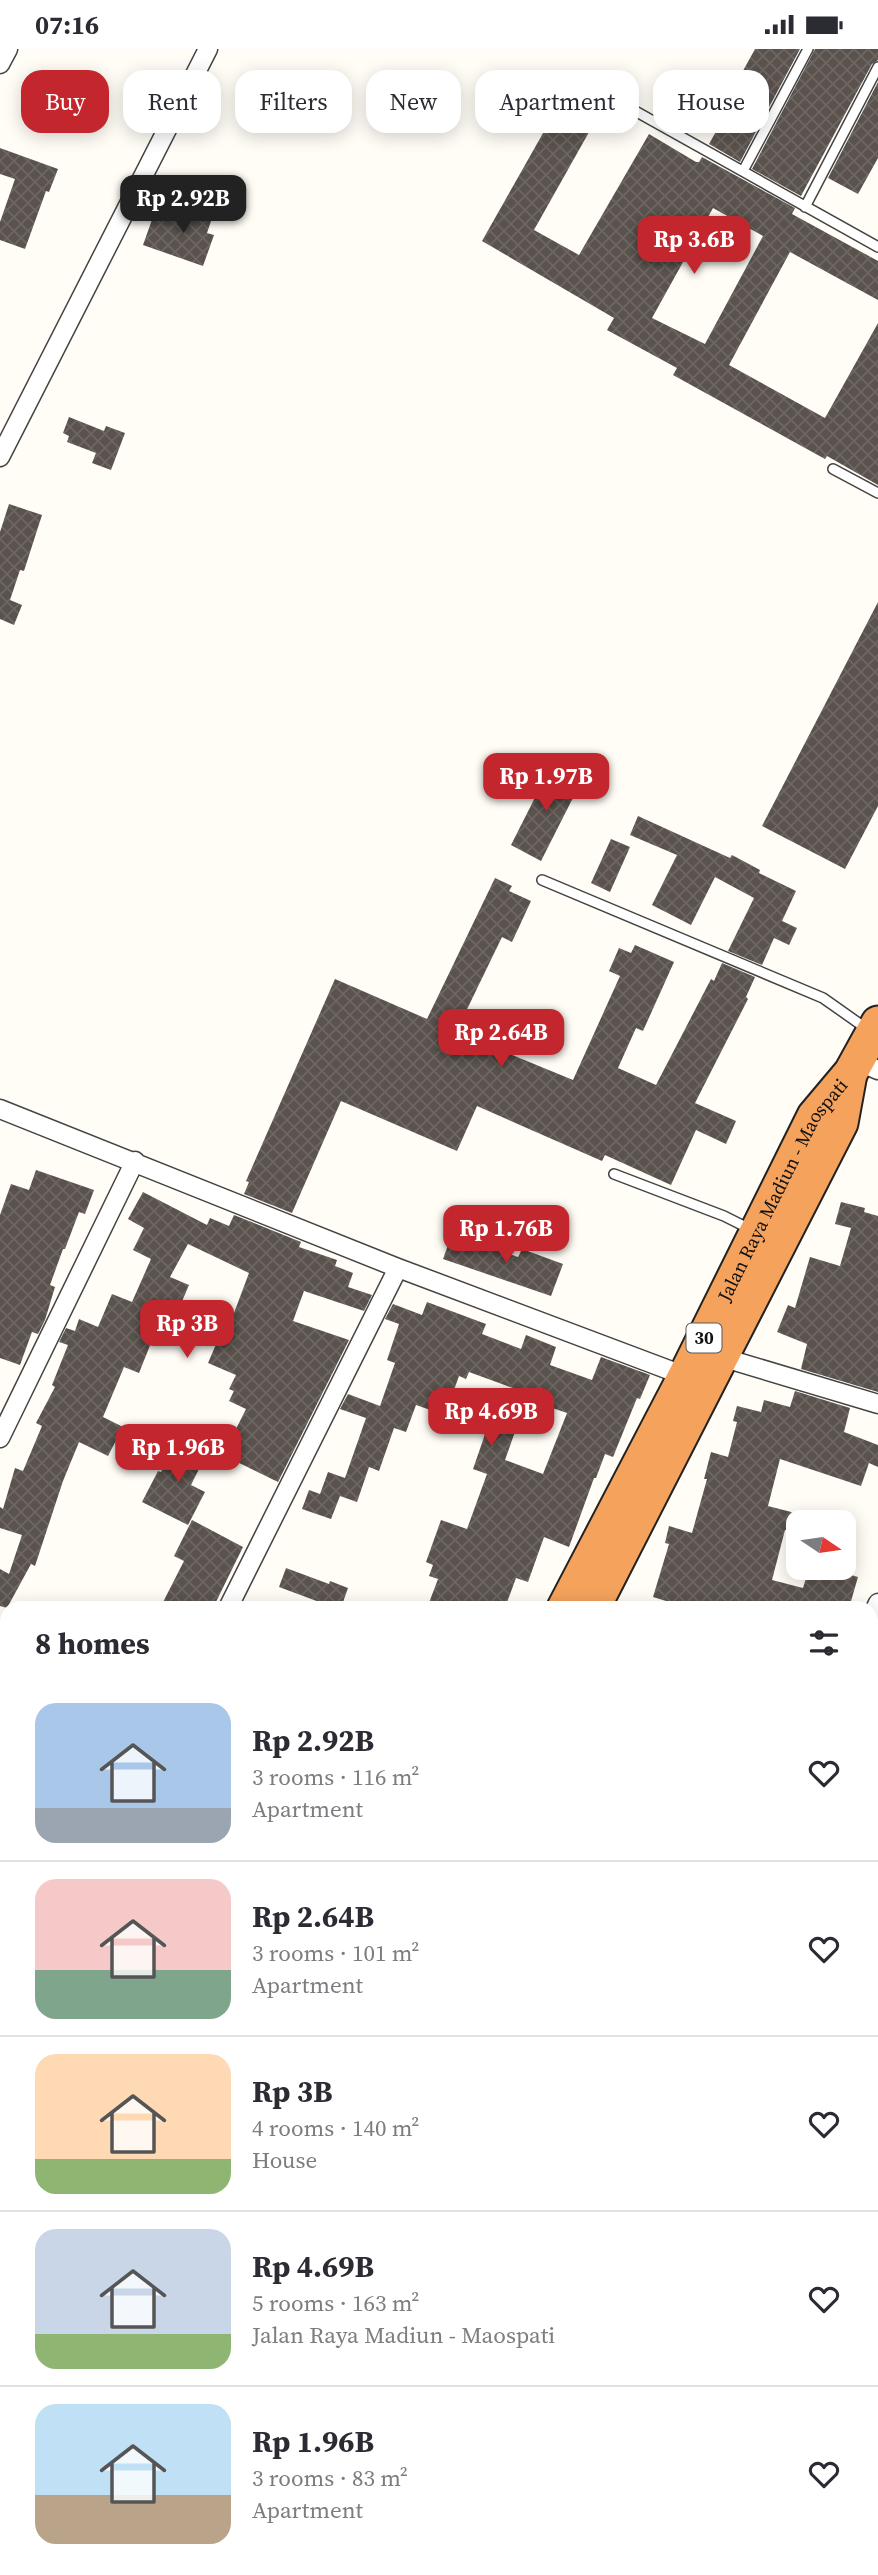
<!DOCTYPE html>
<html lang="en">
<head>
<meta charset="utf-8">
<style>
  :root { --surface:#fff; --page:#f2f2f3; --text:#2b2b33; --muted:#7c7c81; --line:#e1e1e2; --accent:#c4262e }
  body { margin:0; font-family:"Source Serif 4",serif; background:var(--page); color:var(--text); height:100vh; display:flex; flex-direction:column; font-size:26px; white-space:nowrap }
  * { box-sizing:border-box; margin:0 }
  p { font-size:23px; color:var(--muted) }
  .icon { flex:none; width:38px; height:38px; fill:none; stroke:currentColor; stroke-width:2; stroke-linecap:round; stroke-linejoin:round }
  .map { position:relative; flex:1; overflow:hidden }
  .sheet { position:absolute; left:0px; top:1552px; width:878px; height:975px; display:flex; flex-direction:column; background:var(--surface); border-radius:21px 21px 0 0; box-shadow:0 4px 18px #0003 }
  .sheet>* { flex:none }
  .hud { position:absolute; left:21px; top:21px; width:836px; height:63px; display:flex; gap:14px }
  .needle { width:46px; rotate:103deg }
  .fabs { position:absolute; left:786px; top:1461px; display:grid; gap:14px }
  .fabs a { display:grid; place-items:center; width:70px; height:70px; border-radius:14px; background:var(--surface); box-shadow:0 4px 18px #0003; font-size:35px }
  .price { position:absolute; translate:-50% -60px; padding:0 16px; border-radius:14px; background:var(--accent); color:#fff; font-size:23px; line-height:46px; filter:drop-shadow(0 2px 4px #0008) }
  .price::after { content:''; position:absolute; left:50%; top:42px; width:21px; height:16px; margin-left:-10px; background:inherit; clip-path:polygon(0 0,100% 0,50% 100%) }
  .price.on { background:#222; color:#fff }
  ul { padding:0; list-style:none }
  li { display:flex; align-items:center; gap:21px; height:175px; padding:0 35px }
  li+li { border-top:2px solid var(--line) }
  li span { display:grid; place-items:center; flex:none; width:196px; height:140px; border-radius:21px; color:#555 }
  li>.icon { margin-inline-start:auto }
  span .icon { width:84px; height:84px; fill:#fffc; stroke-width:1 }
  li b { font-size:30px }
  h2 { display:flex; justify-content:space-between; align-items:center; height:84px; padding:0 35px; font-size:30px }
  .tag { padding:0 24px; border-radius:21px; background:var(--surface); box-shadow:0 4px 18px #0003; font-size:24px; line-height:63px }
  .tag.on { background:var(--accent); color:#fff }
  .status { display:flex; justify-content:space-between; align-items:center; height:49px; padding:0 35px; background:var(--surface); direction:ltr }
  .status svg { height:19px; fill:currentColor }
  .map>svg:first-child { display:block }
  .lines { fill:none; stroke-linecap:round; stroke-linejoin:round }
  .canal { stroke:#b9e0f7; stroke-width:23 }
  .building { fill:url(#building-cross-hatch); fill-rule:evenodd }
  .lane-casing { stroke:#444; stroke-width:12 }
  .street-casing { stroke:#444; stroke-width:21 }
  .secondary-casing { stroke:#333; stroke-width:30 }
  .highway-casing { stroke:#222; stroke-width:37 }
  .lane { stroke:#fff; stroke-width:9 }
  .street { stroke:#fff; stroke-width:18 }
  .secondary { stroke:#fff6b0; stroke-width:26 }
  .highway { stroke:#f5a25d; stroke-width:33 }
  .labels { text-anchor:middle; stroke-width:7; stroke-linejoin:round; paint-order:stroke }
  .shield { fill:#fff; stroke:#585858; stroke-width:2 }
  .shield-label { font-size:18px; font-weight:bold; fill:#111 }
  .street-label { font-size:19px; fill:#111; stroke:#fff }
</style>
</head>
<body>
<div class="status"><b>07:16</b><svg viewBox="0 0 49 12"><path d="M0 12V9h3v3zM5 12V6h3v6zM10 12V3h3v9zM15 12V0h3v12zM26 1h20v11H26zM47 4h2v5h-2z"/></svg></div>
<div class="map">
<svg width="878" height="2526" viewBox="0 0 878 2526">
  <defs>
    <pattern id="building-cross-hatch" width="8" height="8" patternUnits="userSpaceOnUse" patternTransform="scale(1.75)"><rect width="8" height="8" fill="#5a524d"/><path d="M0 0l8 8M0 8l8-8" fill="none" stroke="#6d6662"/></pattern>
  </defs>
  <rect width="100%" height="100%" fill="#fffdf5"/>
  <g class="lines">
    <path class="canal" d="M 872,2260 L 878,2260
      M 0,2414 L 7,2412"/>
  </g>
  <path class="building" d="M 755,0 L 800,0 L 740,113 L 709,95 L 727,63 L 722,60 Z
    M 815,0 L 878,0 L 878,11 L 872,15 L 801,147 L 752,120 Z
    M 878,33 L 878,109 L 858,145 L 828,129 Z
    M 568,40 L 602,60 L 534,181 L 579,206 L 649,85 L 696,113 L 699,113 L 702,108 L 795,159 L 792,165 L 878,212 L 878,251 L 790,203 L 729,316 L 825,369 L 878,274 L 878,436 L 827,407 L 825,410 L 673,326 L 677,319 L 607,281 L 614,269 L 482,192 ZM 713,159 L 763,187 L 705,295 L 652,269 Z
    M 0,99 L 58,120 L 49,143 L 46,142 L 25,200 L 0,191 L 0,173 L 15,130 L 0,125 Z
    M 191,152 L 215,160 L 207,184 L 214,186 L 203,217 L 143,196 L 154,165 L 184,175 Z
    M 69,368 L 104,382 L 106,377 L 125,384 L 111,421 L 92,414 L 96,404 L 67,393 L 69,387 L 63,384 Z
    M 9,455 L 42,466 L 24,522 L 20,521 L 10,551 L 22,556 L 14,576 L 0,570 L 0,483 Z
    M 878,553 L 878,757 L 845,820 L 762,777 Z
    M 551,717 L 581,733 L 541,812 L 511,796 Z
    M 638,767 L 730,809 L 732,806 L 760,821 L 759,824 L 796,842 L 782,872 L 797,879 L 789,896 L 774,889 L 762,916 L 728,902 L 754,849 L 715,828 L 691,876 L 652,856 L 677,806 L 630,786 Z
    M 611,790 L 630,798 L 610,843 L 591,834 Z
    M 495,829 L 512,837 L 509,842 L 531,852 L 512,893 L 502,888 L 456,983 L 573,1031 L 620,927 L 609,922 L 619,899 L 631,904 L 635,896 L 674,913 L 643,982 L 636,979 L 618,1019 L 656,1036 L 711,930 L 714,932 L 722,914 L 755,928 L 746,948 L 748,950 L 695,1054 L 736,1072 L 726,1095 L 696,1081 L 671,1136 L 605,1106 L 602,1112 L 477,1057 L 457,1102 L 341,1052 L 292,1164 L 244,1145 L 249,1133 L 246,1132 L 335,930 L 427,970 Z
    M 36,1121 L 94,1141 L 85,1165 L 79,1163 L 65,1200 L 63,1200 L 50,1236 L 55,1238 L 45,1271 L 38,1285 L 32,1283 L 20,1316 L 0,1309 L 0,1166 L 11,1135 L 29,1141 Z
    M 143,1143 L 207,1176 L 210,1169 L 229,1177 L 234,1166 L 301,1193 L 299,1198 L 337,1211 L 335,1217 L 353,1224 L 348,1238 L 372,1246 L 364,1262 L 304,1242 L 293,1272 L 349,1291 L 278,1433 L 223,1406 L 246,1360 L 229,1352 L 234,1342 L 229,1340 L 236,1326 L 208,1314 L 220,1286 L 225,1288 L 249,1224 L 188,1195 L 170,1228 L 189,1236 L 177,1264 L 171,1261 L 156,1297 L 151,1294 L 139,1324 L 124,1318 L 103,1368 L 123,1378 L 108,1407 L 79,1393 L 63,1432 L 35,1517 L 31,1515 L 7,1559 L 0,1557 L 0,1520 L 9,1525 L 22,1486 L 0,1479 L 0,1458 L 3,1460 L 15,1419 L 23,1422 L 42,1377 L 36,1374 L 55,1338 L 52,1336 L 68,1296 L 59,1293 L 66,1279 L 75,1282 L 79,1270 L 98,1278 L 112,1245 L 132,1253 L 151,1210 L 133,1201 L 144,1179 L 128,1170 Z
    M 841,1153 L 865,1159 L 864,1163 L 878,1167 L 878,1343 L 801,1320 L 807,1295 L 777,1283 L 788,1256 L 795,1259 L 810,1208 L 840,1217 L 851,1179 L 835,1175 Z
    M 452,1185 L 518,1208 L 522,1200 L 563,1215 L 551,1247 L 443,1210 Z
    M 427,1253 L 486,1275 L 482,1285 L 521,1300 L 526,1286 L 556,1298 L 550,1316 L 592,1331 L 601,1308 L 650,1326 L 640,1350 L 637,1349 L 613,1408 L 605,1405 L 596,1429 L 594,1429 L 569,1498 L 544,1488 L 528,1533 L 516,1529 L 505,1559 L 427,1559 L 438,1530 L 429,1527 L 433,1516 L 426,1513 L 441,1471 L 467,1480 L 487,1425 L 473,1420 L 490,1371 L 516,1380 L 505,1411 L 543,1425 L 567,1364 L 535,1353 L 537,1348 L 469,1323 L 466,1330 L 459,1327 L 445,1366 L 416,1356 L 406,1383 L 394,1379 L 379,1422 L 369,1418 L 357,1453 L 340,1447 L 331,1470 L 302,1460 L 309,1441 L 320,1445 L 328,1423 L 345,1429 L 366,1369 L 340,1360 L 348,1345 L 380,1357 L 395,1314 L 387,1311 L 399,1275 L 385,1270 L 393,1255 L 422,1266 Z
    M 795,1342 L 850,1359 L 844,1383 L 878,1396 L 878,1418 L 869,1414 L 861,1437 L 780,1410 L 768,1457 L 795,1464 L 790,1482 L 785,1481 L 772,1531 L 803,1539 L 809,1519 L 827,1519 L 858,1528 L 849,1559 L 689,1559 L 653,1548 L 669,1495 L 665,1494 L 669,1477 L 692,1484 L 707,1430 L 704,1430 L 711,1403 L 728,1408 L 737,1373 L 733,1372 L 737,1357 L 761,1363 L 764,1351 L 790,1358 Z
    M 178,1389 L 207,1404 L 191,1436 L 205,1443 L 188,1476 L 142,1453 L 158,1422 L 161,1423 Z
    M 192,1471 L 243,1498 L 213,1559 L 160,1559 L 184,1512 L 174,1507 Z
    M 286,1519 L 329,1535 L 330,1532 L 348,1539 L 341,1559 L 320,1559 L 322,1554 L 279,1538 Z"/>
  <g class="lines">
    <defs>
      <path id="lane" d="M 594,39 L 878,198
        M 743,122 L 808,0
        M 805,158 L 878,18
        M 833,420 L 878,444
        M 542,831 L 823,949 L 867,980
        M 614,1125 L 724,1167 L 750,1180"/>
      <path id="street" d="M 0,15 L 8,0
        M 0,408 L 208,0
        M 857,1012 L 878,1021
        M 0,1060 L 398,1219 L 685,1327
        M 721,1308 L 878,1355
        M 0,1389 L 135,1112
        M 228,1559 L 398,1219
        M 872,1567 L 878,1554
        M 0,1658 L 7,1660
        M 872,1916 L 878,1918
        M 0,2024 L 7,2010
        M 0,2367 L 7,2364
        M 0,2444 L 7,2442
        M 572,2520 L 584,2526
        M 279,2526 L 281,2520
        M 599,2526 L 602,2520"/>
      <path id="secondary" d="M 872,2300 L 878,2300"/>
      <g id="highway">
        <path id="s1" d="M 564,1559 L 685,1327 L 814,1067 L 851,1023 L 878,974"/>
        <path d="M 593,1559 L 841,1074 L 850,1025"/>
        <path d="M 75,2526 L 78,2520"/>
        <path d="M 102,2526 L 105,2520"/>
      </g>
    </defs>
    <use href="#lane" class="lane-casing"/>
    <use href="#street" class="street-casing"/>
    <use href="#secondary" class="secondary-casing"/>
    <use href="#highway" class="highway-casing"/>
    <use href="#lane" class="lane"/>
    <use href="#street" class="street"/>
    <use href="#secondary" class="secondary"/>
    <use href="#highway" class="highway"/>
  </g>
  <g class="labels">
    <rect class="shield" x="686.5" y="1274.5" width="35" height="29" rx="5"/>
    <g class="shield-label">
      <text x="704" y="1295">30</text>
    </g>
    <g class="street-label">
      <text dy="7" stroke="none"><textPath href="#s1" startOffset="472">Jalan Raya Madiun - Maospati</textPath></text>
    </g>
  </g>
</svg>
<div class="fabs">
<a><svg class="needle" viewBox="-14 -14 28 28"><path d="M0-13l5 13h-10z" fill="#e53935"/><path d="M0 13l5-13h-10z" fill="#7c7c81"/></svg></a>
</div>
<b class="price on" style="left:183px;top:186px">Rp 2.92B</b>
<b class="price" style="left:694px;top:227px">Rp 3.6B</b>
<b class="price" style="left:546px;top:764px">Rp 1.97B</b>
<b class="price" style="left:501px;top:1020px">Rp 2.64B</b>
<b class="price" style="left:506px;top:1216px">Rp 1.76B</b>
<b class="price" style="left:187px;top:1311px">Rp 3B</b>
<b class="price" style="left:491px;top:1399px">Rp 4.69B</b>
<b class="price" style="left:178px;top:1435px">Rp 1.96B</b>
<div class="hud">
<a class="tag on">Buy</a>
<a class="tag">Rent</a>
<a class="tag">Filters</a>
<a class="tag">New</a>
<a class="tag">Apartment</a>
<a class="tag">House</a>
</div>
<section class="sheet">
<h2>8 homes<svg class="icon" aria-label="filters" viewBox="0 0 24 24"><path d="M4 7h16M4 17h16"/><circle cx="9" cy="7" r="2"/><circle cx="15" cy="17" r="2"/></svg></h2>
<ul>
<li><span style="background:linear-gradient(#a9c7e8 75%,#9aa5b1 0)"><svg class="icon" aria-label="home" viewBox="0 0 24 24"><path d="M3 11l9-7 9 7M6 9v11h12V9"/></svg></span><div><b>Rp 2.92B</b><p>3 rooms · 116 m²</p><p>Apartment</p></div><svg class="icon" aria-label="heart" viewBox="0 0 24 24"><path d="M12 20l-8-8c-3-5 5-10 8-4 3-6 11-1 8 4z"/></svg></li>
<li><span style="background:linear-gradient(#f6c9c9 65%,#7fa58c 0)"><svg class="icon" aria-label="home" viewBox="0 0 24 24"><path d="M3 11l9-7 9 7M6 9v11h12V9"/></svg></span><div><b>Rp 2.64B</b><p>3 rooms · 101 m²</p><p>Apartment</p></div><svg class="icon" aria-label="heart" viewBox="0 0 24 24"><path d="M12 20l-8-8c-3-5 5-10 8-4 3-6 11-1 8 4z"/></svg></li>
<li><span style="background:linear-gradient(#ffd9b3 75%,#8fb573 0)"><svg class="icon" aria-label="home" viewBox="0 0 24 24"><path d="M3 11l9-7 9 7M6 9v11h12V9"/></svg></span><div><b>Rp 3B</b><p>4 rooms · 140 m²</p><p>House</p></div><svg class="icon" aria-label="heart" viewBox="0 0 24 24"><path d="M12 20l-8-8c-3-5 5-10 8-4 3-6 11-1 8 4z"/></svg></li>
<li><span style="background:linear-gradient(#c9d6e8 75%,#8fb573 0)"><svg class="icon" aria-label="home" viewBox="0 0 24 24"><path d="M3 11l9-7 9 7M6 9v11h12V9"/></svg></span><div><b>Rp 4.69B</b><p>5 rooms · 163 m²</p><p>Jalan Raya Madiun - Maospati</p></div><svg class="icon" aria-label="heart" viewBox="0 0 24 24"><path d="M12 20l-8-8c-3-5 5-10 8-4 3-6 11-1 8 4z"/></svg></li>
<li><span style="background:linear-gradient(#bfe0f5 65%,#b9a48a 0)"><svg class="icon" aria-label="home" viewBox="0 0 24 24"><path d="M3 11l9-7 9 7M6 9v11h12V9"/></svg></span><div><b>Rp 1.96B</b><p>3 rooms · 83 m²</p><p>Apartment</p></div><svg class="icon" aria-label="heart" viewBox="0 0 24 24"><path d="M12 20l-8-8c-3-5 5-10 8-4 3-6 11-1 8 4z"/></svg></li>
</ul>
</section>
</div>
</body>
</html>
